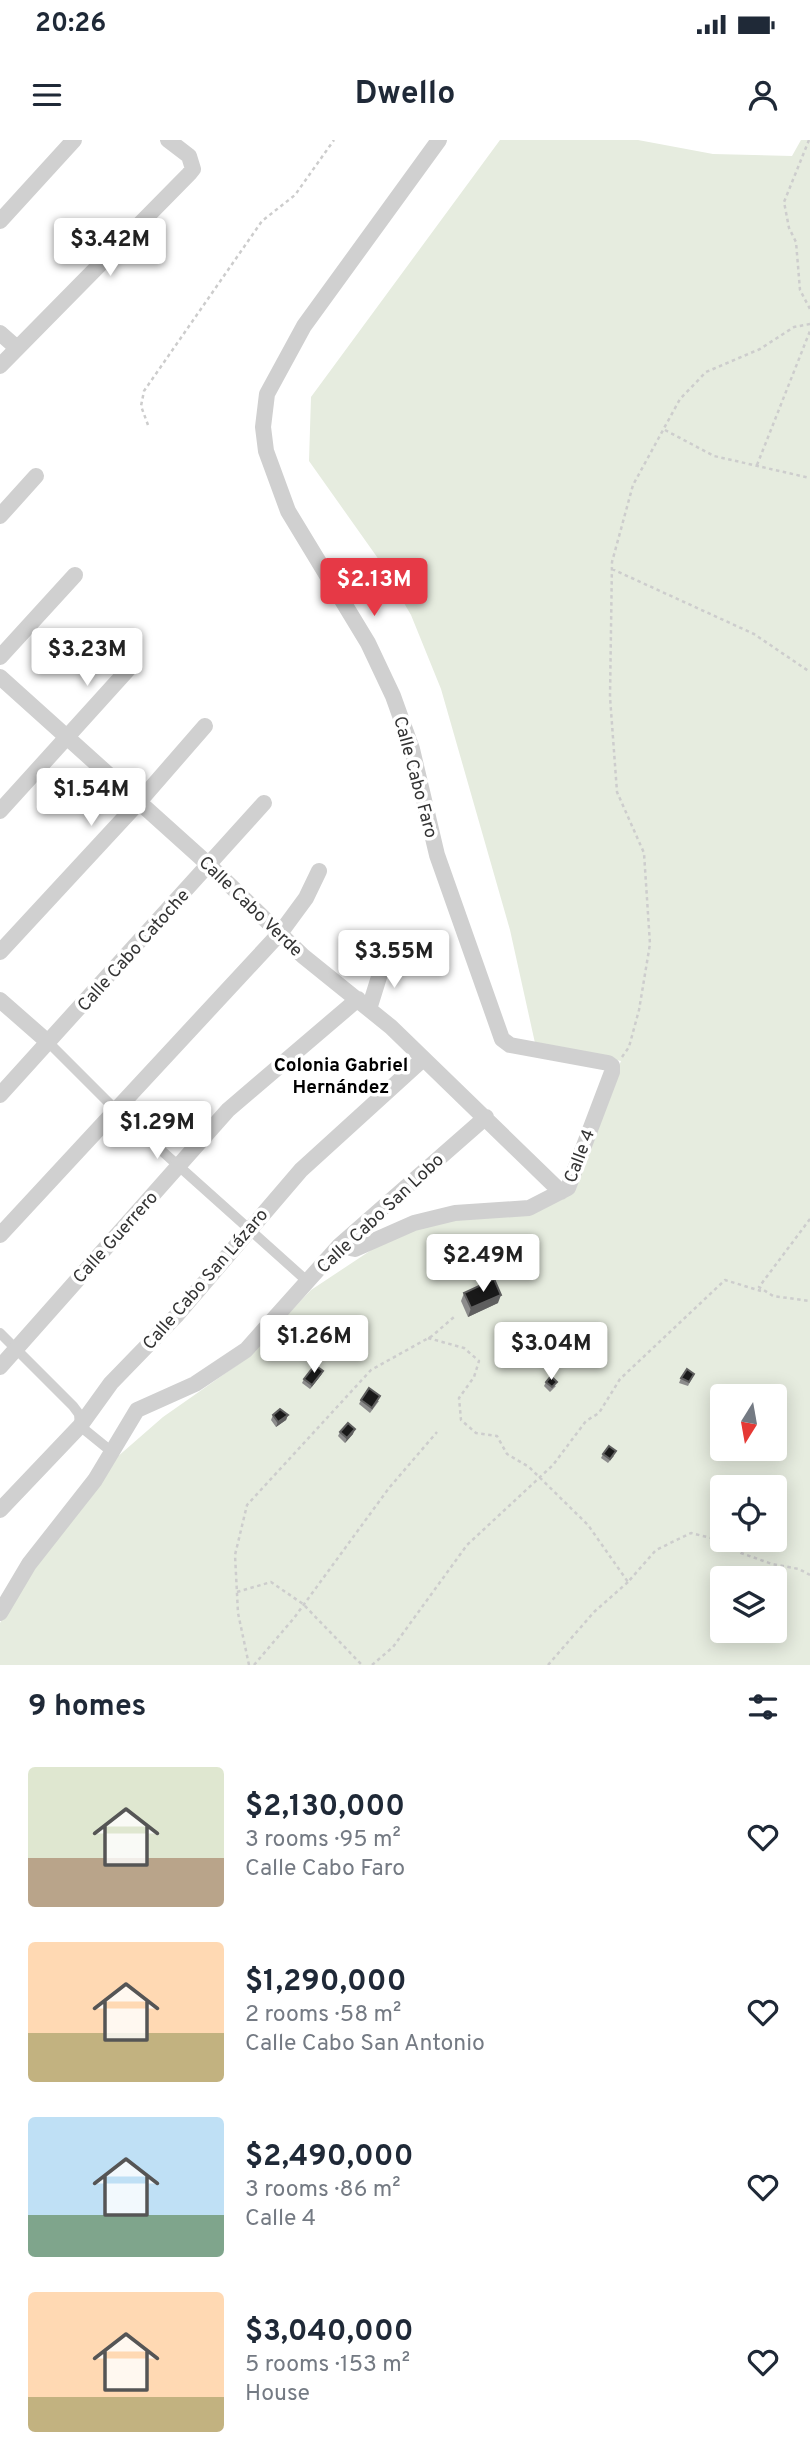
<!DOCTYPE html>
<html lang="en">
<head>
<meta charset="utf-8">
<style>
  :root { --surface:#fff; --page:#f2f2f3; --text:#1f2937; --muted:#747a83; --accent:#e63946 }
  body { margin:0; font-family:Overpass,sans-serif; background:var(--page); color:var(--text); height:100vh; display:flex; flex-direction:column; font-size:26px; white-space:nowrap }
  * { box-sizing:border-box; margin:0 }
  p { font-size:23px; color:var(--muted) }
  .icon { flex:none; width:38px; height:38px; fill:none; stroke:currentColor; stroke-width:2; stroke-linecap:round; stroke-linejoin:round }
  .map { position:relative; height:1525px; overflow:hidden }
  .panel { display:flex; flex-direction:column; background:var(--surface); flex:1 }
  .panel>* { flex:none }
  .needle { width:46px; rotate:191deg }
  .fabs { position:absolute; left:710px; top:1244px; display:grid; gap:14px }
  .fabs a { display:grid; place-items:center; width:77px; height:77px; border-radius:7px; background:var(--surface); box-shadow:0 4px 18px #0003; font-size:35px }
  .price { position:absolute; translate:-50% -60px; padding:0 16px; border-radius:7px; background:#fff; color:#222; font-size:23px; line-height:46px; filter:drop-shadow(0 2px 4px #0008) }
  .price::after { content:''; position:absolute; left:50%; top:42px; width:21px; height:16px; margin-left:-10px; background:inherit; clip-path:polygon(0 0,100% 0,50% 100%) }
  .price.active { background:var(--accent); color:#fff }
  ul { padding:0; list-style:none }
  li { display:flex; align-items:center; gap:21px; height:175px; padding:0 28px }
  li span { display:grid; place-items:center; flex:none; width:196px; height:140px; border-radius:7px; color:#555 }
  li>.icon { margin-inline-start:auto }
  span .icon { width:84px; height:84px; fill:#fffc; stroke-width:1 }
  li b { font-size:30px }
  h2 { display:flex; justify-content:space-between; align-items:center; height:84px; padding:0 28px; font-size:30px }
  .status { display:flex; justify-content:space-between; align-items:center; height:49px; padding:0 35px; background:var(--surface); direction:ltr }
  .status svg { height:19px; fill:currentColor }
  header { display:flex; justify-content:space-between; align-items:center; height:91px; padding:0 28px; background:var(--surface); font-size:32px; font-weight:700 }
  .map>svg:first-child { display:block }
  .green { fill:#e6ecdf; fill-rule:evenodd }
  .lines { fill:none; stroke-linecap:round; stroke-linejoin:round }
  .path { stroke:#cdcdcd; stroke-width:2.5; stroke-dasharray:3.5 3.5; stroke-linecap:butt }
  .pedestrian { stroke:#d0d0d0; stroke-width:10 }
  .minor { stroke:#d0d0d0; stroke-width:16 }
  .wall { fill:#8c8c8c }
  .shaded-wall { fill:#5f5f5f }
  .building { fill:#1a1a1a; stroke:#5f5f5f; stroke-width:2 }
  .labels { text-anchor:middle; stroke-width:7; stroke-linejoin:round; paint-order:stroke }
  .street-label { font-size:18px; fill:#333; stroke:#fff }
  .neighbourhood-label { font-size:19px; font-weight:bold; fill:#000; stroke:#fff }
</style>
</head>
<body>
<div class="status"><b>20:26</b><svg viewBox="0 0 49 12"><path d="M0 12V9h3v3zM5 12V6h3v6zM10 12V3h3v9zM15 12V0h3v12zM26 1h20v11H26zM47 4h2v5h-2z"/></svg></div>
<header><svg class="icon" aria-label="menu" viewBox="0 0 24 24"><path d="M4 6h16M4 12h16M4 18h16"/></svg>Dwello<svg class="icon" aria-label="person" viewBox="0 0 24 24"><circle cx="12" cy="8" r="4"/><path d="M4 21q1-7 8-7t8 7"/></svg></header>
<div class="map">
<svg width="810" height="1525" viewBox="0 0 810 1525">
  <rect width="100%" height="100%" fill="#fff"/>
  <path class="green" d="M 500,0 L 638,0 L 713,14 L 792,16 L 801,0 L 810,0 L 810,1525 L 0,1525 L 0,1483 L 29,1428 L 116,1318 L 163,1277 L 243,1221 L 311,1150 L 397,1093 L 565,1056 L 621,921 L 535,903 L 510,790 L 441,549 L 411,475 L 377,417 L 309,321 L 311,257 ZM 723,1256 L 775,1256 L 775,1309 L 723,1309 ZM 723,1348 L 775,1348 L 775,1400 L 723,1400 ZM 723,1438 L 775,1438 L 775,1491 L 723,1491 Z"/>
  <g class="lines">
    <path class="path" d="M 809,0 L 784,62 L 789,88 L 796,102 L 800,150 L 810,169
      M 148,285 L 141,266 L 144,251 L 262,81 L 295,55 L 334,0
      M 665,290 L 714,316 L 810,338
      M 757,325 L 810,191
      M 612,429 L 754,494 L 810,532
      M 622,917 L 629,907 L 639,870 L 650,804 L 644,713 L 617,652 L 610,557 L 612,422 L 633,345 L 680,259 L 706,232 L 760,209 L 794,187 L 810,184
      M 810,1079 L 759,1147 L 773,1156 L 810,1161
      M 428,1198 L 464,1208 L 479,1221 L 474,1237 L 459,1258 L 461,1280 L 476,1293 L 497,1296 L 507,1314 L 529,1327 L 588,1385 L 628,1442 L 656,1410 L 691,1393 L 723,1401 L 741,1413 L 772,1424 L 799,1429 L 810,1435
      M 237,1452 L 271,1442 L 303,1464 L 362,1525
      M 249,1525 L 238,1473 L 235,1415 L 247,1365 L 371,1230 L 432,1196 L 454,1177
      M 254,1525 L 294,1478 L 389,1348 L 437,1292
      M 372,1525 L 393,1507 L 467,1405 L 553,1325 L 586,1281 L 599,1273 L 620,1239 L 725,1140 L 761,1151
      M 548,1525 L 594,1472 L 628,1442"/>
    <path class="pedestrian" d="M 49,903 L 115,969 L 307,1141
      M 0,1193 L 73,1266 L 79,1274 L 80,1286 L 112,1312"/>
    <path class="minor" d="M 0,81 L 74,0
      M 0,193 L 17,208
      M 0,226 L 189,34 L 193,29 L 189,16 L 168,0
      M 0,376 L 36,336
      M 0,517 L 75,435
      M 0,537 L 209,725 L 303,816 L 391,887 L 561,1052
      M 0,671 L 133,524
      M 0,812 L 138,663 L 205,586
      M 0,860 L 49,903
      M 369,869 L 384,821
      M 0,955 L 264,663
      M 0,1095 L 281,792 L 306,758 L 319,731
      M 339,1106 L 355,1109 L 414,1083 L 455,1073 L 529,1068 L 568,1048 L 612,932 L 612,926 L 608,923 L 510,905 L 502,899 L 437,715 L 412,609 L 393,556 L 368,503 L 288,371 L 266,311 L 263,287 L 267,254 L 304,186 L 439,0
      M 0,1227 L 228,970 L 358,859
      M 0,1370 L 80,1286 L 111,1243 L 176,1176 L 301,1030 L 423,919
      M 0,1473 L 29,1424 L 95,1340 L 137,1270 L 195,1244 L 246,1210 L 339,1106 L 486,977"/>
  </g>
  <path class="wall" d="M 464,1153 L 498,1163 L 468,1177 L 461,1161 Z
    M 323,1231 L 321,1235 L 310,1249 L 302,1243 L 304,1239 Z
    M 694,1234 L 688,1246 L 679,1243 L 681,1238 Z
    M 546,1242 L 556,1246 L 550,1252 L 544,1246 Z
    M 361,1260 L 379,1261 L 370,1273 L 359,1264 Z
    M 273,1275 L 288,1275 L 286,1280 L 276,1287 L 271,1280 Z
    M 340,1292 L 353,1294 L 345,1303 L 338,1296 Z
    M 603,1314 L 614,1316 L 608,1323 L 601,1318 Z"/>
  <path class="shaded-wall" d="M 501,1155 L 498,1163 L 468,1177 L 471,1168 Z
    M 323,1231 L 321,1235 L 310,1249 L 312,1245 Z
    M 288,1275 L 286,1280 L 276,1287 L 278,1282 Z
    M 355,1289 L 353,1294 L 345,1303 L 347,1298 Z"/>
  <path class="building" d="M 494,1139 L 501,1155 L 471,1168 L 464,1153 Z
    M 315,1225 L 323,1231 L 312,1245 L 304,1239 Z
    M 687,1229 L 694,1234 L 689,1242 L 681,1238 Z
    M 551,1236 L 557,1242 L 552,1247 L 546,1242 Z
    M 369,1248 L 380,1256 L 372,1268 L 361,1260 Z
    M 280,1269 L 288,1275 L 278,1282 L 273,1275 Z
    M 348,1283 L 355,1289 L 347,1298 L 340,1292 Z
    M 609,1306 L 616,1311 L 610,1319 L 603,1314 Z"/>
  <g class="labels">
    <g class="street-label">
      <text transform="translate(416 637) rotate(75)" y="6">Calle Cabo Faro</text>
      <text transform="translate(251 766) rotate(44)" y="6">Calle Cabo Verde</text>
      <text transform="translate(133 810) rotate(-48)" y="6">Calle Cabo Catoche</text>
      <text transform="translate(579 1016) rotate(-69)" y="6">Calle 4</text>
      <text transform="translate(380 1073) rotate(-43)" y="6">Calle Cabo San Lobo</text>
      <text transform="translate(115 1097) rotate(-48)" y="6">Calle Guerrero</text>
      <text transform="translate(205 1139) rotate(-49)" y="6">Calle Cabo San Lázaro</text>
    </g>
    <g class="neighbourhood-label">
      <text x="341" y="931">Colonia Gabriel<tspan x="341" dy="22">Hernández</tspan></text>
    </g>
  </g>
</svg>
<div class="fabs">
<a><svg class="needle" viewBox="-14 -14 28 28"><path d="M0-13l5 13h-10z" fill="#e53935"/><path d="M0 13l5-13h-10z" fill="#747a83"/></svg></a>
<a><svg class="icon" aria-label="locate" viewBox="0 0 24 24"><circle cx="12" cy="12" r="6"/><path d="M12 2v4M12 18v4M2 12h4M18 12h4"/></svg></a>
<a><svg class="icon" aria-label="layers" viewBox="0 0 24 24"><path d="M12 4l9 5-9 5-9-5zM3 14l9 5 9-5"/></svg></a>
</div>
<b class="price" style="left:110px;top:138px">$3.42M</b>
<b class="price active" style="left:374px;top:478px">$2.13M</b>
<b class="price" style="left:87px;top:548px">$3.23M</b>
<b class="price" style="left:91px;top:688px">$1.54M</b>
<b class="price" style="left:394px;top:850px">$3.55M</b>
<b class="price" style="left:157px;top:1021px">$1.29M</b>
<b class="price" style="left:483px;top:1154px">$2.49M</b>
<b class="price" style="left:314px;top:1235px">$1.26M</b>
<b class="price" style="left:551px;top:1242px">$3.04M</b>
</div>
<section class="panel">
<h2>9 homes<svg class="icon" aria-label="filters" viewBox="0 0 24 24"><path d="M4 7h16M4 17h16"/><circle cx="9" cy="7" r="2"/><circle cx="15" cy="17" r="2"/></svg></h2>
<ul>
<li><span style="background:linear-gradient(#dfe7d0 65%,#b9a48a 0)"><svg class="icon" aria-label="home" viewBox="0 0 24 24"><path d="M3 11l9-7 9 7M6 9v11h12V9"/></svg></span><div><b>$2,130,000</b><p>3 rooms · 95 m²</p><p>Calle Cabo Faro</p></div><svg class="icon" aria-label="heart" viewBox="0 0 24 24"><path d="M12 20l-8-8c-3-5 5-10 8-4 3-6 11-1 8 4z"/></svg></li>
<li><span style="background:linear-gradient(#ffd9b3 65%,#c2b280 0)"><svg class="icon" aria-label="home" viewBox="0 0 24 24"><path d="M3 11l9-7 9 7M6 9v11h12V9"/></svg></span><div><b>$1,290,000</b><p>2 rooms · 58 m²</p><p>Calle Cabo San Antonio</p></div><svg class="icon" aria-label="heart" viewBox="0 0 24 24"><path d="M12 20l-8-8c-3-5 5-10 8-4 3-6 11-1 8 4z"/></svg></li>
<li><span style="background:linear-gradient(#bfe0f5 70%,#7fa58c 0)"><svg class="icon" aria-label="home" viewBox="0 0 24 24"><path d="M3 11l9-7 9 7M6 9v11h12V9"/></svg></span><div><b>$2,490,000</b><p>3 rooms · 86 m²</p><p>Calle 4</p></div><svg class="icon" aria-label="heart" viewBox="0 0 24 24"><path d="M12 20l-8-8c-3-5 5-10 8-4 3-6 11-1 8 4z"/></svg></li>
<li><span style="background:linear-gradient(#ffd9b3 75%,#c2b280 0)"><svg class="icon" aria-label="home" viewBox="0 0 24 24"><path d="M3 11l9-7 9 7M6 9v11h12V9"/></svg></span><div><b>$3,040,000</b><p>5 rooms · 153 m²</p><p>House</p></div><svg class="icon" aria-label="heart" viewBox="0 0 24 24"><path d="M12 20l-8-8c-3-5 5-10 8-4 3-6 11-1 8 4z"/></svg></li>
</ul>
</section>
</body>
</html>
